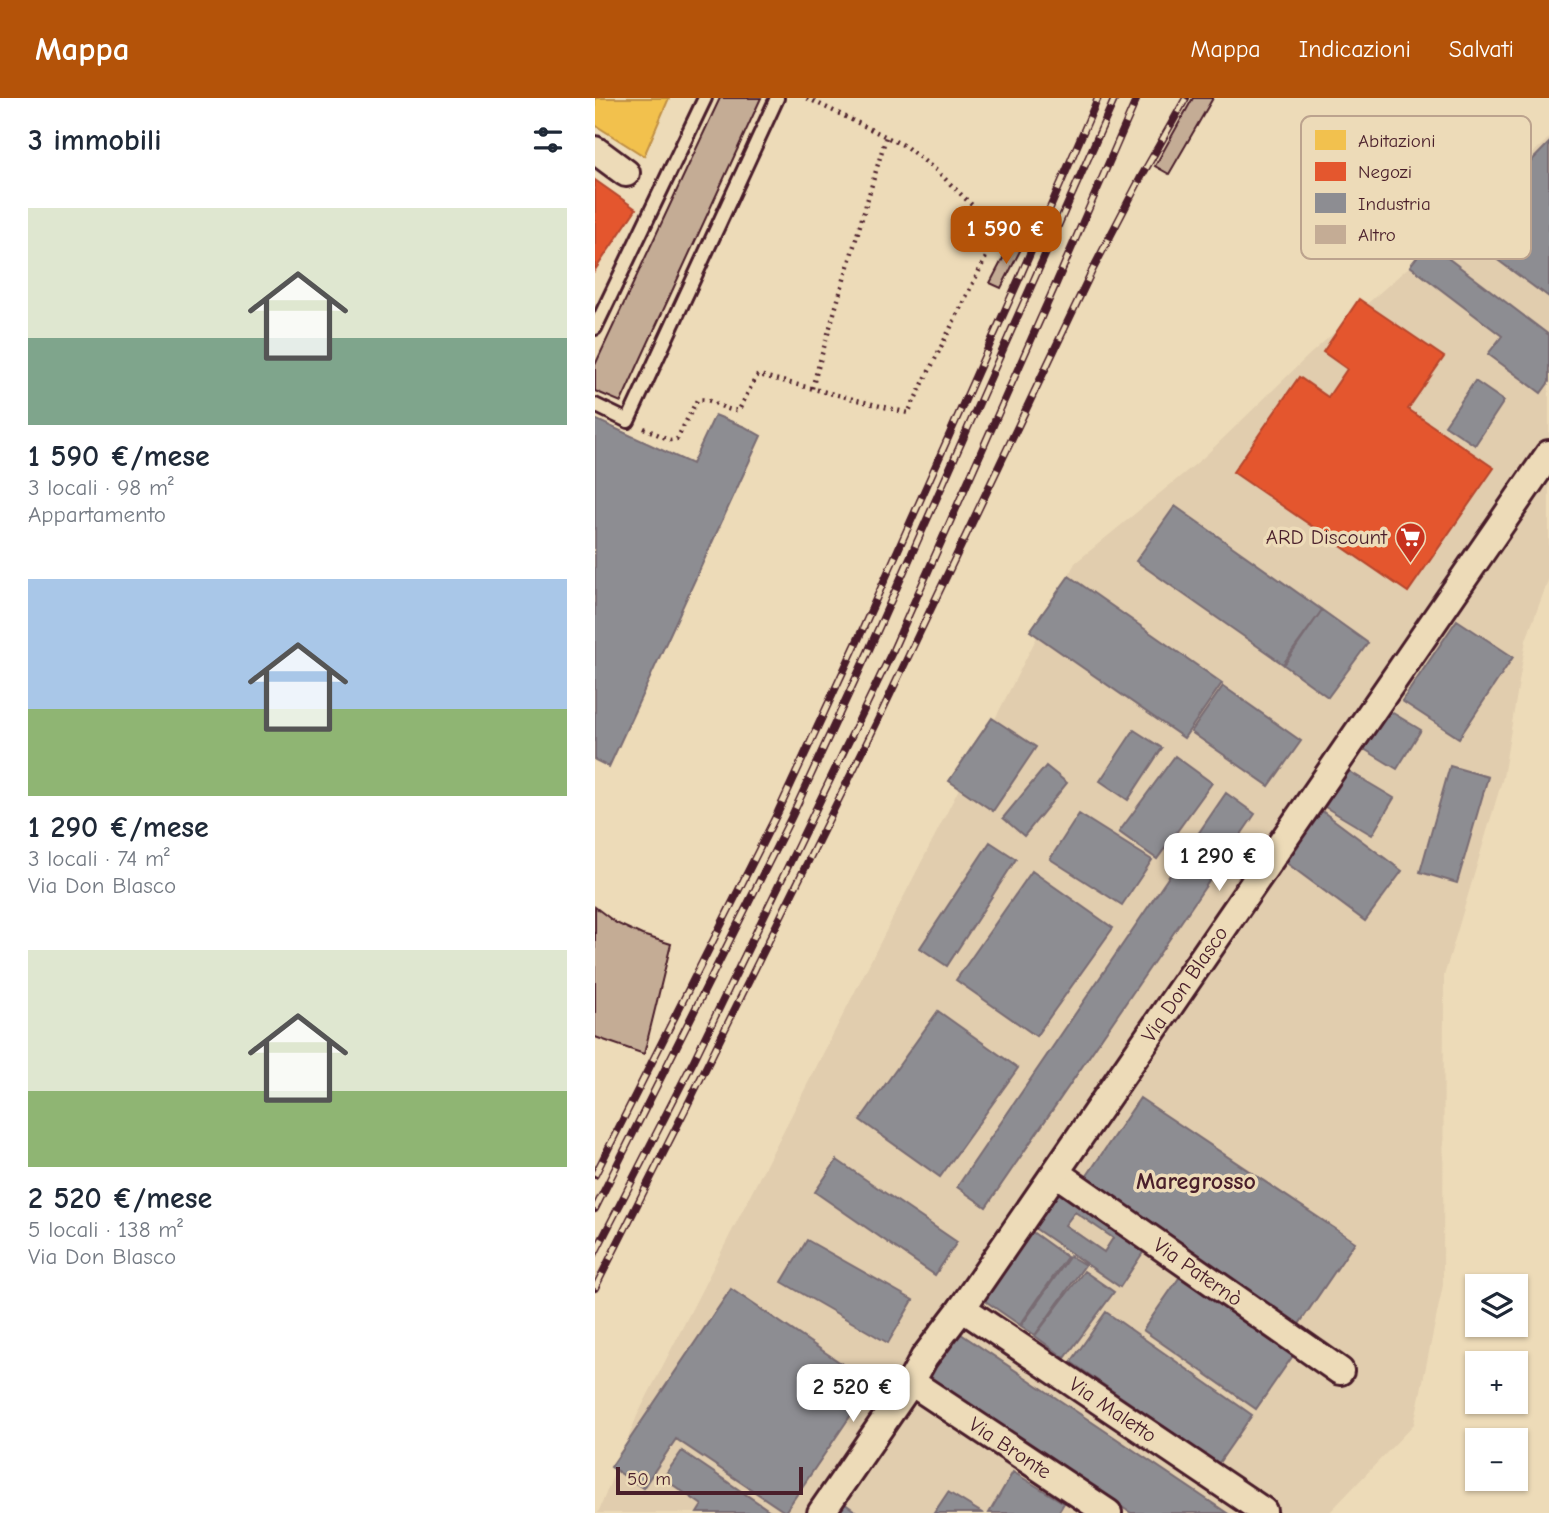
<!DOCTYPE html>
<html lang="it">
<head>
<meta charset="utf-8">
<style>
  :root { --surface:#fff; --page:#f2f2f3; --text:#1f2937; --muted:#747a83; --accent:#b45309 }
  body { margin:0; font-family:"Comic Neue",sans-serif; background:var(--page); color:var(--text); height:100vh; display:flex; flex-direction:column; font-size:26px; white-space:nowrap }
  * { box-sizing:border-box; margin:0 }
  p { font-size:23px; color:var(--muted) }
  .icon { flex:none; width:38px; height:38px; fill:none; stroke:currentColor; stroke-width:2; stroke-linecap:round; stroke-linejoin:round }
  .map { position:relative; flex:1; overflow:hidden }
  .drawer { display:flex; flex-direction:column; background:var(--surface); width:595px }
  .drawer>* { flex:none }
  .buttons { position:absolute; left:870px; top:1176px; display:grid; gap:14px }
  .buttons a { display:grid; place-items:center; width:63px; height:63px; border-radius:0px; background:var(--surface); box-shadow:0 2px 5px #0004; font-size:35px }
  .scale { position:absolute; left:21px; bottom:18px; width:187px; box-sizing:border-box; padding-left:7px; border:4px solid #4a1f2b; border-top:0; font-size:19px; line-height:24px; white-space:nowrap; color:#4a1f2b; -webkit-text-stroke:5px #eddbb8; paint-order:stroke }
  .price { position:absolute; translate:-50% -60px; padding:0 16px; border-radius:14px; background:#fff; color:#222; font-size:23px; line-height:46px; filter:drop-shadow(0 2px 4px #0008) }
  .price::after { content:''; position:absolute; left:50%; top:42px; width:21px; height:16px; margin-left:-10px; background:inherit; clip-path:polygon(0 0,100% 0,50% 100%) }
  .price.current { background:var(--accent); color:#fff }
  ul { padding:0; list-style:none }
  li { display:grid; align-content:center; gap:14px; height:371px; padding:0 28px }
  li span { display:grid; place-items:center; height:217px; border-radius:0px; color:#555 }
  li>.icon { margin-inline-start:auto }
  span .icon { width:126px; height:126px; fill:#fffc; stroke-width:1 }
  li b { font-size:30px }
  h2 { display:flex; justify-content:space-between; align-items:center; height:84px; padding:0 28px; font-size:30px }
  header { display:flex; align-items:center; gap:42px; box-sizing:border-box; height:98px; padding:0 35px; background:var(--accent); color:#fff }
  header strong { font-size:33px }
  nav { display:flex; gap:38px; margin-inline-start:auto; font-size:24px }
  main { display:flex; flex:1; min-height:0 }
  .map>svg:first-child { display:block }
  .built { fill:#e1cdae }
  .homes { fill:#f2c14e; stroke:#c09044; stroke-width:2 }
  .shops { fill:#e4572e; stroke:#b6462d; stroke-width:2 }
  .industry { fill:#8d8d92; stroke:#796c73; stroke-width:2; fill-rule:evenodd }
  .building { fill:#c4ac95; stroke:#4a1f2b; stroke-width:2 }
  .lines { fill:none; stroke-linecap:round; stroke-linejoin:round }
  .lane-casing { stroke:#4a1f2b; stroke-width:18 }
  .street-casing { stroke:#4a1f2b; stroke-width:32 }
  .path { stroke:#4a1f2b; stroke-width:4.5; stroke-dasharray:2 5; stroke-linecap:butt }
  .lane { stroke:#eddbb8; stroke-width:12 }
  .street { stroke:#eddbb8; stroke-width:26 }
  .rail-casing { stroke:#4a1f2b; stroke-width:8 }
  .rail { stroke:#eddbb8; stroke-width:5; stroke-dasharray:16; stroke-linecap:butt }
  .labels { text-anchor:middle; stroke-width:7; stroke-linejoin:round; paint-order:stroke }
  .poi-label { font-size:21px; fill:#4a1f2b; stroke:#eddbb8; text-anchor:end }
  .street-label { font-size:21px; fill:#4a1f2b; stroke:#eddbb8 }
  .quarter-label { font-size:24px; font-weight:bold; fill:#4a1f2b; stroke:#eddbb8 }
  .key { fill:#eddbb8; stroke:#bca38e; stroke-width:2 }
  .key-label { font-size:19px; fill:#4a1f2b }
</style>
</head>
<body>
<header>
<strong>Mappa</strong>
<nav><a>Mappa</a><a>Indicazioni</a><a>Salvati</a></nav>
</header>
<main>
<section class="drawer">
<h2>3 immobili<svg class="icon" aria-label="filters" viewBox="0 0 24 24"><path d="M4 7h16M4 17h16"/><circle cx="9" cy="7" r="2"/><circle cx="15" cy="17" r="2"/></svg></h2>
<ul>
<li><span style="background:linear-gradient(#dfe7d0 60%,#7fa58c 0)"><svg class="icon" aria-label="home" viewBox="0 0 24 24"><path d="M3 11l9-7 9 7M6 9v11h12V9"/></svg></span><div><b>1 590 €/mese</b><p>3 locali · 98 m²</p><p>Appartamento</p></div></li>
<li><span style="background:linear-gradient(#a9c7e8 60%,#8fb573 0)"><svg class="icon" aria-label="home" viewBox="0 0 24 24"><path d="M3 11l9-7 9 7M6 9v11h12V9"/></svg></span><div><b>1 290 €/mese</b><p>3 locali · 74 m²</p><p>Via Don Blasco</p></div></li>
<li><span style="background:linear-gradient(#dfe7d0 65%,#8fb573 0)"><svg class="icon" aria-label="home" viewBox="0 0 24 24"><path d="M3 11l9-7 9 7M6 9v11h12V9"/></svg></span><div><b>2 520 €/mese</b><p>5 locali · 138 m²</p><p>Via Don Blasco</p></div></li>
</ul>
</section>
<div class="map">
<svg width="954" height="1415" viewBox="0 0 954 1415">
  <rect width="100%" height="100%" fill="#eddbb8"/>
  <filter id="ink" filterUnits="userSpaceOnUse"><feTurbulence type="fractalNoise" baseFrequency=".0143" numOctaves="2"/><feDisplacementMap in="SourceGraphic" scale="14" xChannelSelector="R" yChannelSelector="G"/><feConvolveMatrix kernelMatrix="1 2 1 2 8 2 1 2 1" color-interpolation-filters="sRGB"/></filter>
  <g filter="url(#ink)">
    <path class="built" d="M 954,40 L 954,480 L 931,542 L 908,679 L 849,878 L 848,1187 L 819,1326 L 734,1415 L 3,1415 L 42,1318 L 480,465 L 609,359 L 715,256 L 848,139 Z"/>
    <path class="homes" d="M 0,0 L 74,0 L 49,58 L 0,27 Z"/>
    <path class="shops" d="M 0,82 L 41,111 L 0,172 Z
      M 764,201 L 849,259 L 813,311 L 899,370 L 813,494 L 638,374 L 704,279 L 733,299 L 752,271 L 728,254 Z"/>
    <path class="industry" d="M 954,45 L 954,199 L 946,193 L 946,194 L 866,135 Z
      M 833,145 L 954,237 L 954,284 L 946,295 L 893,256 L 907,238 L 815,168 Z
      M 880,283 L 909,303 L 880,347 L 850,327 Z
      M 120,317 L 150,329 L 166,338 L 14,669 L 0,662 L 0,321 L 97,366 Z
      M 580,408 L 727,512 L 688,566 L 541,463 Z
      M 474,478 L 627,585 L 589,640 L 435,533 Z
      M 727,512 L 773,545 L 733,599 L 689,567 Z
      M 862,522 L 918,559 L 864,640 L 807,603 Z
      M 628,588 L 706,643 L 674,688 L 596,634 Z
      M 788,609 L 826,632 L 802,671 L 764,648 Z
      M 397,620 L 441,649 L 398,713 L 354,683 Z
      M 539,632 L 567,650 L 533,702 L 505,683 Z
      M 580,658 L 617,685 L 562,761 L 524,734 Z
      M 451,668 L 472,685 L 429,738 L 408,720 Z
      M 855,668 L 893,679 L 862,785 L 825,774 Z
      M 752,672 L 799,700 L 777,737 L 730,709 Z
      M 631,695 L 660,716 L 391,1109 L 362,1089 Z
      M 727,713 L 807,773 L 770,823 L 689,763 Z
      M 484,716 L 557,762 L 527,807 L 455,761 Z
      M 395,744 L 421,761 L 352,868 L 325,850 Z
      M 437,773 L 518,830 L 441,938 L 361,882 Z
      M 343,913 L 423,970 L 345,1079 L 265,1022 Z
      M 545,1000 L 760,1144 L 702,1229 L 487,1085 Z
      M 242,1062 L 362,1144 L 340,1177 L 220,1094 Z
      M 469,1085 L 555,1144 L 525,1189 L 438,1129 ZM 480,1114 L 518,1140 L 509,1154 L 470,1127 Z
      M 436,1133 L 472,1159 L 425,1227 L 389,1202 Z
      M 212,1142 L 318,1202 L 293,1245 L 187,1184 Z
      M 475,1158 L 490,1167 L 440,1237 L 426,1228 Z
      M 591,1170 L 704,1249 L 661,1311 L 548,1232 Z
      M 489,1173 L 519,1194 L 470,1260 L 440,1238 Z
      M 136,1191 L 277,1286 L 190,1414 L 81,1341 L 48,1390 L 16,1369 Z
      M 511,1214 L 657,1317 L 623,1366 L 476,1264 Z
      M 363,1234 L 632,1415 L 536,1415 L 333,1279 Z
      M 87,1353 L 178,1415 L 102,1415 L 107,1407 L 68,1380 Z
      M 418,1374 L 469,1405 L 463,1415 L 394,1415 Z
      M 353,1394 L 387,1415 L 339,1415 Z
      M 243,1401 L 263,1415 L 234,1415 Z"/>
    <path class="building" d="M 125,0 L 166,0 L 26,304 L 0,293 L 0,267 Z
      M 598,0 L 618,0 L 574,76 L 560,68 Z
      M 416,145 L 426,151 L 406,190 L 395,185 Z
      M 0,809 L 21,825 L 47,837 L 76,846 L 49,956 L 0,939 Z"/>
    <g class="lines">
      <defs>
        <path id="lane" d="M 0,230 L 110,0
          M 0,307 L 33,323 L 182,0"/>
        <g id="street">
          <path d="M 0,52 L 31,75"/>
          <path id="s1" d="M 461,1075 L 745,1273"/>
          <path id="s2" d="M 367,1210 L 668,1413"/>
          <path id="s3" d="M 316,1284 L 513,1415"/>
          <path id="s4" d="M 226,1415 L 316,1284 L 329,1260 L 367,1210 L 954,356"/>
        </g>
      </defs>
      <use href="#lane" class="lane-casing"/>
      <use href="#street" class="street-casing"/>
      <path class="path" d="M 212,0 L 310,48 L 342,73 L 378,108 L 405,131 L 426,143
        M 217,290 L 291,39
        M 49,330 L 75,342 L 82,341 L 102,302 C 117,298 129,315 144,312 L 161,279 L 164,277 L 313,315 L 405,131"/>
      <use href="#lane" class="lane"/>
      <use href="#street" class="street"/>
      <defs>
        <path id="rail" d="M 0,1077 L 183,714 L 261,546 L 424,181 L 503,0
          M 0,1111 L 196,720 L 273,554 L 520,0
          M 0,1155 L 99,962 L 298,552 L 460,188 L 542,0
          M 0,1190 L 90,1012 L 281,626 L 496,175 L 545,81 L 591,0"/>
      </defs>
      <use href="#rail" class="rail-casing"/>
      <use href="#rail" class="rail"/>
    </g>
  </g>
  <defs>
    <symbol id="supermarket-pin" viewBox="-11 -11 22 30"><path d="M0 17L-7.5 6A9.5 9.5 0 1 1 7.5 6Z" fill="#c8321e" stroke="#eddbb8"/><path d="M-6-5.5h2.5l.6 2H6L4.5 2H-2.5L-4.4-4H-6ZM-1.5 3.2a1.3 1.3 0 1 0 .1 0ZM3 3.2a1.3 1.3 0 1 0 .1 0Z" fill="#fff"/></symbol>
  </defs>
  <g fill-rule="evenodd">
    <use href="#supermarket-pin" x="798" y="422" width="35" height="47"/>
  </g>
  <g class="labels">
    <g class="poi-label">
      <text x="792" y="446">ARD Discount</text>
    </g>
    <g class="street-label">
      <text dy="7" stroke="none"><textPath href="#s4" startOffset="642">Via Don Blasco</textPath></text>
      <text dy="7" stroke="none"><textPath href="#s1" startOffset="173">Via Paternò</textPath></text>
      <text dy="7" stroke="none"><textPath href="#s2" startOffset="182">Via Maletto</textPath></text>
      <text dy="7" stroke="none"><textPath href="#s3" startOffset="119">Via Bronte</textPath></text>
    </g>
    <g class="quarter-label">
      <text x="601" y="1091">Maregrosso</text>
    </g>
  </g>
  <rect x="706" y="18" width="230" height="143" rx="10" class="key"/>
  <rect x="720" y="32" width="31" height="20" fill="#f2c14e"/>
  <rect x="720" y="64" width="31" height="19" fill="#e4572e"/>
  <rect x="720" y="95" width="31" height="20" fill="#8d8d92"/>
  <rect x="720" y="127" width="31" height="19" fill="#c4ac95"/>
  <g class="key-label">
    <text x="763" y="49">Abitazioni</text>
    <text x="763" y="80">Negozi</text>
    <text x="763" y="112">Industria</text>
    <text x="763" y="143">Altro</text>
  </g>
</svg>
<div class="buttons">
<a><svg class="icon" aria-label="layers" viewBox="0 0 24 24"><path d="M12 4l9 5-9 5-9-5zM3 14l9 5 9-5"/></svg></a>
<a>+</a>
<a>−</a>
</div>
<div class="scale">50 m</div>
<b class="price current" style="left:411px;top:168px">1 590 €</b>
<b class="price" style="left:624px;top:795px">1 290 €</b>
<b class="price" style="left:258px;top:1326px">2 520 €</b>
</div>
</main>
</body>
</html>
